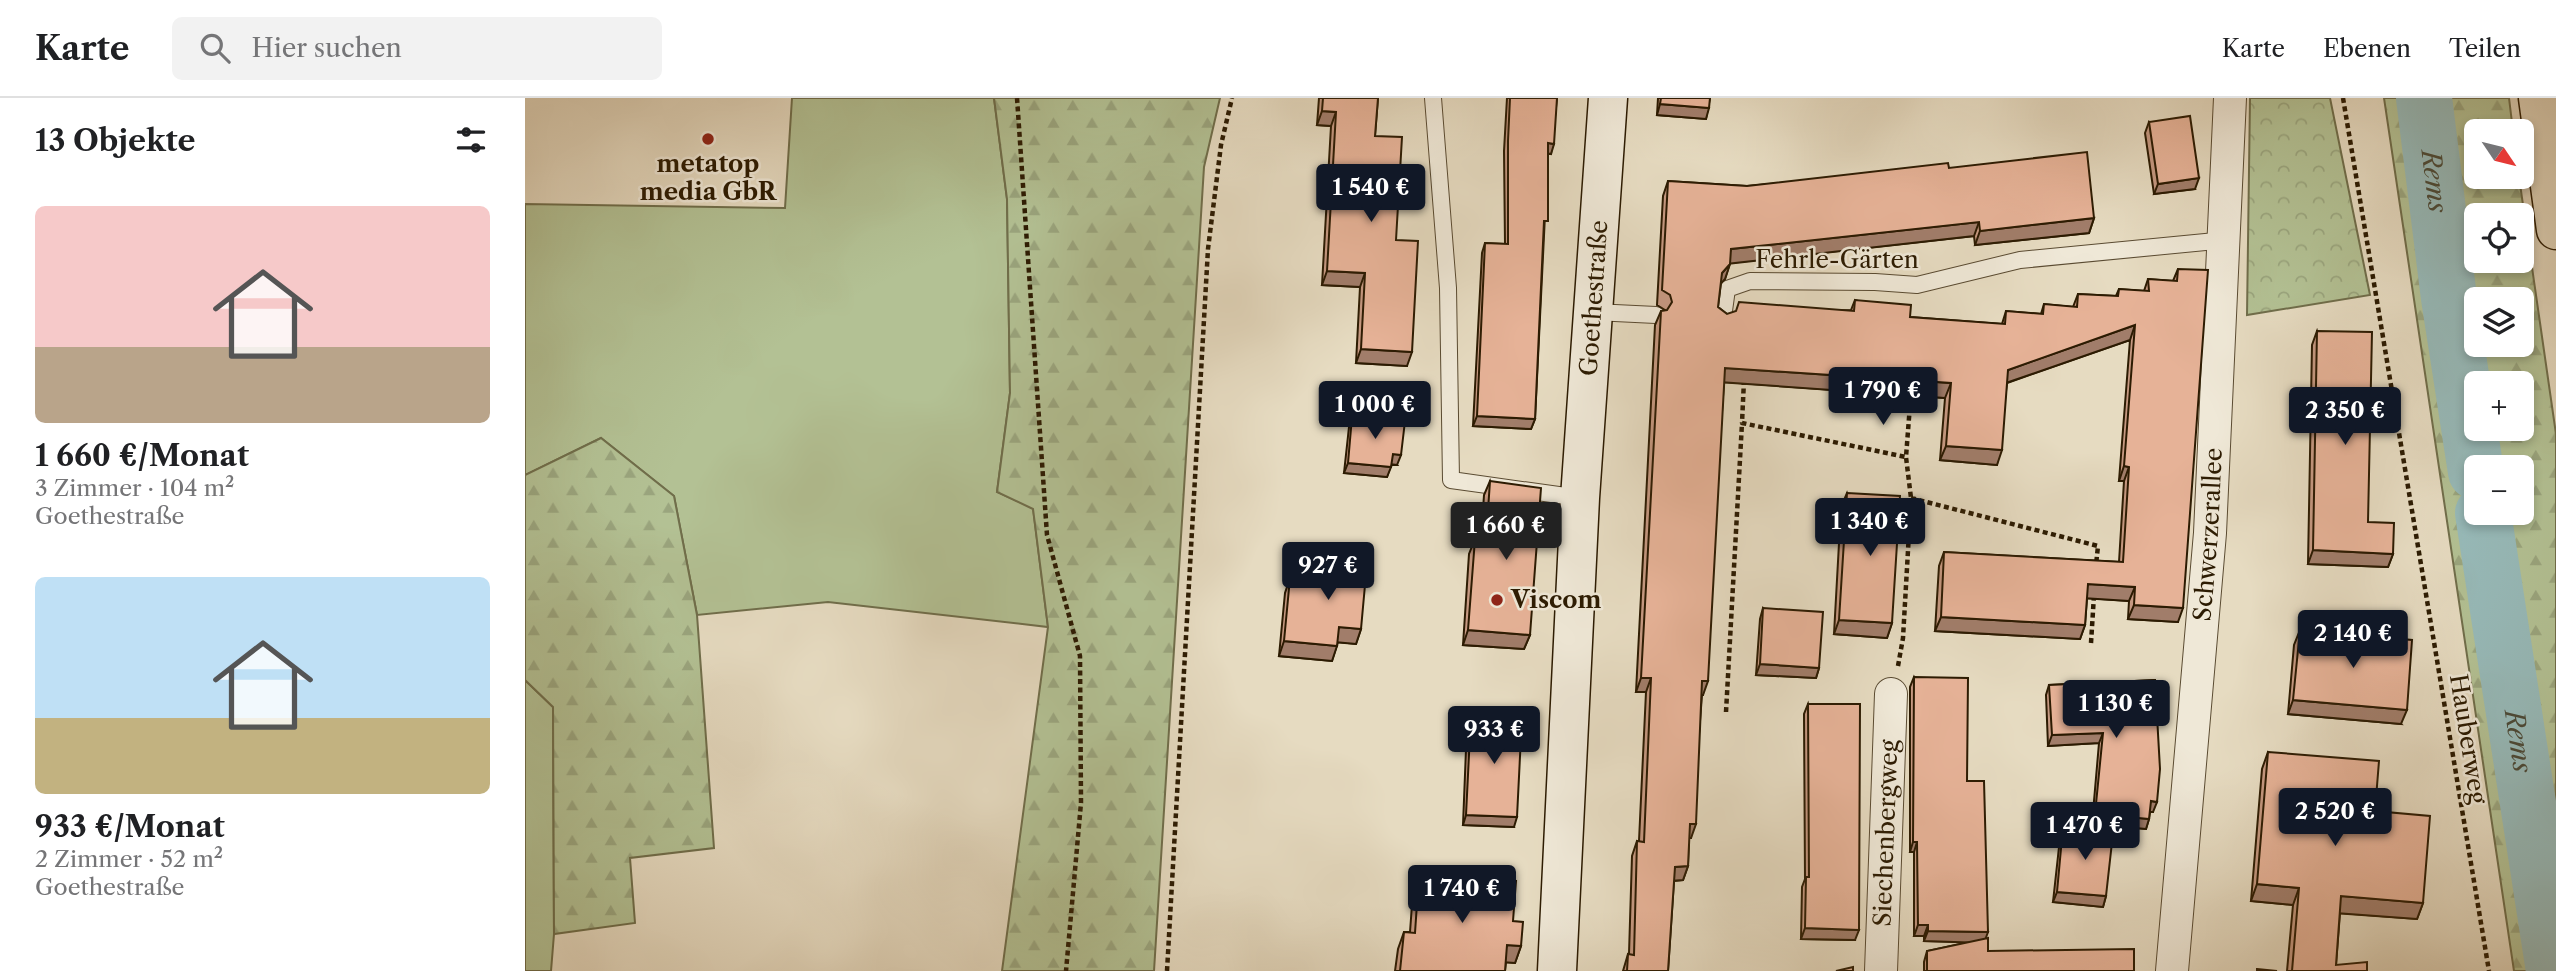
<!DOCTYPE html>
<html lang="de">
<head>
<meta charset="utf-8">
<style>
  :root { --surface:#fff; --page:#f2f2f2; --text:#202124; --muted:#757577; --line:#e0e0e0; --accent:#111827 }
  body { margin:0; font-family:"Libre Caslon Text",serif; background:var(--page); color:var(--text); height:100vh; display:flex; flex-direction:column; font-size:26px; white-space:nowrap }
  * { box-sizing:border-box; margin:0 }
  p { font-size:23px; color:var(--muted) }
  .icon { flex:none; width:38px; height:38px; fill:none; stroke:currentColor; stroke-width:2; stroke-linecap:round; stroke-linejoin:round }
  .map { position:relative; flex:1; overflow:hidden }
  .sheet { display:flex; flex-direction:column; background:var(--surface); width:525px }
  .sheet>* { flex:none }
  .needle { width:46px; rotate:125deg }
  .fabs { position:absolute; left:1939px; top:21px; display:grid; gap:14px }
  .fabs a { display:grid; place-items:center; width:70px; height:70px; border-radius:10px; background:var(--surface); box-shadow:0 4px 10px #0003; font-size:35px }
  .price { position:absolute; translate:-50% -60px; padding:0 16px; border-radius:7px; background:var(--accent); color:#fff; font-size:23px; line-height:46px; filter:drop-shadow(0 2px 4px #0008) }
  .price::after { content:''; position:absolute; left:50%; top:42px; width:21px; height:16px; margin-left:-10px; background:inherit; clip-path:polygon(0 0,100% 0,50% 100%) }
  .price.current { background:#222; color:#fff }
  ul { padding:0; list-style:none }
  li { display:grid; align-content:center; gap:14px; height:371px; padding:0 35px }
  li span { display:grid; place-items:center; height:217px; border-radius:10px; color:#555 }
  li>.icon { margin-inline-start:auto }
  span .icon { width:126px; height:126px; fill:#fffc; stroke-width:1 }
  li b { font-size:30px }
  h2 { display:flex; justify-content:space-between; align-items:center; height:84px; padding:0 35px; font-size:30px }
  header { display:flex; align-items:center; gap:42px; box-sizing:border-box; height:98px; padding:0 35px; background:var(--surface); border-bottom:2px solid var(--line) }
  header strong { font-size:33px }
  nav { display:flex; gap:38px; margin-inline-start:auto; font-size:24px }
  .search { width:490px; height:63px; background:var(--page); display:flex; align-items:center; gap:18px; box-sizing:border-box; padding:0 24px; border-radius:10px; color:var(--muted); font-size:26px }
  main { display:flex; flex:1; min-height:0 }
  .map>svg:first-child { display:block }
  .grass { fill:#b3c194; stroke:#706e4b; stroke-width:2 }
  .forest { fill:url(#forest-firs); stroke:#706e4b; stroke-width:2; fill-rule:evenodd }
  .park { fill:url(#park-crowns); stroke:#706e4b; stroke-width:2 }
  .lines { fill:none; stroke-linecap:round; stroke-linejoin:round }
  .river { stroke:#97bab9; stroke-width:56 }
  .lane-casing { stroke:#5a4b32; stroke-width:18 }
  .street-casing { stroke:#5a4b32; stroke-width:34 }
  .secondary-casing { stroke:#2c1b02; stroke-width:41 }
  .highway-casing { stroke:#2c1b02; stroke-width:41 }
  .path { stroke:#2c1b02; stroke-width:4.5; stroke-dasharray:5 3.5; stroke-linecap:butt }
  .lane { stroke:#efe8d7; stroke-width:16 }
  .street { stroke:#efe8d7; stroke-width:32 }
  .secondary { stroke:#efe8d7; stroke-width:38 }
  .highway { stroke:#e6dbc1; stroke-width:38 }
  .wall { fill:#c69982; stroke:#2c1b02; stroke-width:2 }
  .shaded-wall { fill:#a17d6a; stroke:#2c1b02; stroke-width:2 }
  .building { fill:#e6b297; stroke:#2c1b02; stroke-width:2 }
  .poi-dot { fill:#8f2418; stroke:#efe8d7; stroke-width:2.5 }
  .labels { text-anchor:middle; stroke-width:5; stroke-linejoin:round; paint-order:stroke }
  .poi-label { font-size:24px; font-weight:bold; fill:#2c1b02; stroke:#efe8d7 }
  .street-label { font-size:24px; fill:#2c1b02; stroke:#efe8d7 }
  .water-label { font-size:26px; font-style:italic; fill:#4c4b39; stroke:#efe8d7 }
</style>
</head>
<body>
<header>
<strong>Karte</strong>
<div class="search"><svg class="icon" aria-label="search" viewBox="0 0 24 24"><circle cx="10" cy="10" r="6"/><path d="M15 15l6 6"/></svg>Hier suchen</div>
<nav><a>Karte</a><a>Ebenen</a><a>Teilen</a></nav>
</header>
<main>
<section class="sheet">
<h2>13 Objekte<svg class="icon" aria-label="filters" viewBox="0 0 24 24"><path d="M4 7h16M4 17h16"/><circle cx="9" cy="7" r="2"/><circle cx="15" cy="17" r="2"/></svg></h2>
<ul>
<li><span style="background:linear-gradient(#f6c9c9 65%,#b9a48a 0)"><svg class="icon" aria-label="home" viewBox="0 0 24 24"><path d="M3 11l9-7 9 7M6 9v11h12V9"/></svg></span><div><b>1 660 €/Monat</b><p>3 Zimmer · 104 m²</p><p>Goethestraße</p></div></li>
<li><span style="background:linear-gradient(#bfe0f5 65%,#c2b280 0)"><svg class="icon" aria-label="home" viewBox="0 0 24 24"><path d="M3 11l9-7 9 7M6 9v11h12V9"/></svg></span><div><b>933 €/Monat</b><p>2 Zimmer · 52 m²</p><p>Goethestraße</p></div></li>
</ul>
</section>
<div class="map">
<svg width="2031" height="873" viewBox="0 0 2031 873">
  <defs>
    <pattern id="forest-firs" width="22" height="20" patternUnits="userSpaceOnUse" patternTransform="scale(1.75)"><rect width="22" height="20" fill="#b3c194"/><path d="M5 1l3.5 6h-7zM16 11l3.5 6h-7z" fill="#9aa57e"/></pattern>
    <pattern id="park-crowns" width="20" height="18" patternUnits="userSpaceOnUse" patternTransform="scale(1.75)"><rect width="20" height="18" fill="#b3c194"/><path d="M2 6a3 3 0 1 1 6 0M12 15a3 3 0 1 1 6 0" fill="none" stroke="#9aa57e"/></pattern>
  </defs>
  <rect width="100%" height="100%" fill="#e6dbc1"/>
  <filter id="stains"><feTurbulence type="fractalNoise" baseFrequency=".00286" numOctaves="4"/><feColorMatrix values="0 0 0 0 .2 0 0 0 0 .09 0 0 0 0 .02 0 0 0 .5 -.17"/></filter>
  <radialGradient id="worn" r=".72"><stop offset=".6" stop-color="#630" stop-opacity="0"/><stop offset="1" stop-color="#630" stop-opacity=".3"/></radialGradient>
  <path class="grass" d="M 267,0 L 469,0 L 482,101 L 485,295 L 472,394 L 508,410 L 523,529 L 303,504 L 172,517 L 149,398 L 76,340 L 0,377 L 0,106 L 260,110 Z
    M 0,582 L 28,609 L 29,836 L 26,873 L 0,873 Z"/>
  <path class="forest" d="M 469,0 L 695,0 L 679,69 L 629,873 L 477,873 L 523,529 L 508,411 L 472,394 L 485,295 L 482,101 Z
    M 1859,0 L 1984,0 L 1988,33 L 1951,33 L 1951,79 L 1994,79 L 2031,336 L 2031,873 L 1989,873 ZM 1951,117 L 1997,117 L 1997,163 L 1951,163 ZM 1997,201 L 1997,247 L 1951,247 L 1951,201 ZM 1951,285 L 1997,285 L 1997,331 L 1951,331 ZM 1951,369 L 1997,369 L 1997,415 L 1951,415 Z
    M 76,340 L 149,398 L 172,517 L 189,750 L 105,760 L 110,825 L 29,836 L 28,609 L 0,582 L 0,377 Z"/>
  <path class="park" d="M 1725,0 L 1805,0 L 1845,197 L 1722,217 Z"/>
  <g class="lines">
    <g class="river">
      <path id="s1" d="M 1899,0 L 1924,200 L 1951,374"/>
      <path id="s2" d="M 1958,415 L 2029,873"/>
    </g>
    <defs>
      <path id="lane" d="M 908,0 L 923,190 L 926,382 L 1055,400
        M 1069,214 L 1131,217
        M 1198,220 L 1202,191 L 1225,183 L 1350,184 L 1392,187 L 1495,162 L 1701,142"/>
      <g id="street">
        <path id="s3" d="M 1356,873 L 1366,596"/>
        <path id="s4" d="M 1647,873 L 1685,435 L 1705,0"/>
      </g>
      <g id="secondary">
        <path id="s5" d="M 1032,873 L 1055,400 L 1083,0"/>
      </g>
      <path id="highway" d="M 2013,0 L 2031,132"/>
    </defs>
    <use href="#lane" class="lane-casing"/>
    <use href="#street" class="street-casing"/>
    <use href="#secondary" class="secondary-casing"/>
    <use href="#highway" class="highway-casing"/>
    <path class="path" d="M 492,0 L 522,437 L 555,558 L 556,705 L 541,873
      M 1818,0 L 1964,873
      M 1219,282 L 1217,325 L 1381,359
      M 1386,400 L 1573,448 L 1571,467
      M 1566,545 L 1569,497
      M 1373,568 L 1378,540 L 1386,400 L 1381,359 L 1386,294
      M 1201,614 L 1217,325
      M 642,873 L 683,151 L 696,47 L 707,0"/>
    <use href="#lane" class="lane"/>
    <use href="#street" class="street"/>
    <use href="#secondary" class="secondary"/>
    <use href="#highway" class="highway"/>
  </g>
  <path class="wall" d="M 794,0 L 853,0 L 850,38 L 871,142 L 882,268 L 831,265 L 835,189 L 797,187 L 806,28 L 792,27 Z
    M 982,0 L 1032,0 L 1026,56 L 1023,56 L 1010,321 L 1006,331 L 948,328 L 957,155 L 960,145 L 980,146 L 979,53 Z
    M 1133,0 L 1185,0 L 1181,21 L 1132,17 Z
    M 1624,24 L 1670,91 L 1629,96 L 1620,35 Z
    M 1424,70 L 1569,120 L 1564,135 L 1450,147 L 1449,138 L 1205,165 L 1200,181 L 1196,185 L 1193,209 L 1202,216 L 1326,212 L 1330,202 L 1385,219 L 1477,226 L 1481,213 L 1516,216 L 1519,206 L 1548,209 L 1553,196 L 1591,198 L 1594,191 L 1619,193 L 1623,181 L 1648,183 L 1653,171 L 1653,524 L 1603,521 L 1604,503 L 1562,500 L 1560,527 L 1555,541 L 1410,533 L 1414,468 L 1419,454 L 1594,464 L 1599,383 L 1594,383 L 1605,242 L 1482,285 L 1472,367 L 1415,362 L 1420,300 L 1199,284 L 1178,597 L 1177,597 L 1166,740 L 1164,740 L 1163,768 L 1158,782 L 1149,783 L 1143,873 L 1098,873 L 1103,856 L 1104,856 L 1107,758 L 1112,743 L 1114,743 L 1121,594 L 1111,594 L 1130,227 L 1136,213 L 1140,212 L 1132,207 L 1138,98 L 1143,83 L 1222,88 Z
    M 1792,233 L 1843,424 L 1868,456 L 1863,469 L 1783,466 L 1787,247 Z
    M 827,319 L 872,367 L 866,367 L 862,379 L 819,375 L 824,329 Z
    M 965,383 L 1005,537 L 999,551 L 938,547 L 944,456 L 950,441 L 956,442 L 959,397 Z
    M 1322,395 L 1367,525 L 1362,540 L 1309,536 L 1316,409 Z
    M 809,451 L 836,531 L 831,546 L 813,544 L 807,563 L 754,558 L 760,495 L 765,480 L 802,483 L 804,465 Z
    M 1238,510 L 1294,570 L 1291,580 L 1231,577 L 1235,521 Z
    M 1775,532 L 1876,626 L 1763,616 L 1769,547 Z
    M 1389,579 L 1442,683 L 1460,841 L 1463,853 L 1609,873 L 1399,873 L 1399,864 L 1402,853 L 1445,844 L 1399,843 L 1399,838 L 1389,838 L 1389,754 L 1385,754 L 1385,589 Z
    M 1630,582 L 1628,714 L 1625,714 L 1624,721 L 1621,731 L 1567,726 L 1574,645 L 1523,648 L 1521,597 L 1524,587 Z
    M 1283,606 L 1330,842 L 1276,841 L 1277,789 L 1280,781 L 1279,616 Z
    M 946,616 L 989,729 L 938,727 L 942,626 Z
    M 1743,654 L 1850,713 L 1898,805 L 1892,821 L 1815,815 L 1811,867 L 1842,873 L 1762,873 L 1768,807 L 1726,803 L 1737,671 Z
    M 1538,729 L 1581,798 L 1578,809 L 1528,804 L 1535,740 Z
    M 894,776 L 988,823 L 996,848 L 990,865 L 981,864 L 980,873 L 870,873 L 873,851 L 879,834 L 885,834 L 888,793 Z"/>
  <path class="shaded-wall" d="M 1135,6 L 1184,10 L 1181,21 L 1132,17 Z
    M 797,13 L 811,14 L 806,28 L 792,27 Z
    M 1023,45 L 1029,46 L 1026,56 L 1020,55 Z
    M 1674,80 L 1670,91 L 1629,96 L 1633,86 Z
    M 1569,120 L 1564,135 L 1450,147 L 1455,133 Z
    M 1454,124 L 1449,138 L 1201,166 L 1206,151 Z
    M 1205,166 L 1200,181 L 1192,190 L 1197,175 Z
    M 802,173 L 840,175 L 835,189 L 797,187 Z
    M 1610,227 L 1605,242 L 1478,286 L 1483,272 Z
    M 836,251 L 887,254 L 882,268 L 831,265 Z
    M 1200,270 L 1426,285 L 1420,300 L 1194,284 Z
    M 952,318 L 1010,321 L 1006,331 L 948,328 Z
    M 1421,348 L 1477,352 L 1472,367 L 1415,362 Z
    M 868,356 L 876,357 L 872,367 L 864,366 Z
    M 823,365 L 866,369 L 862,379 L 819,375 Z
    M 1599,368 L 1604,369 L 1599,383 L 1594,383 Z
    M 1788,452 L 1868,456 L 1863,469 L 1783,466 Z
    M 1563,486 L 1610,489 L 1604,503 L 1557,500 Z
    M 1609,507 L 1658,510 L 1653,524 L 1603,521 Z
    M 1416,519 L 1560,527 L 1555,541 L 1410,533 Z
    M 1314,522 L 1367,525 L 1362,540 L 1309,536 Z
    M 814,529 L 836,531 L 831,546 L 809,544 Z
    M 943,532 L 1005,537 L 999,551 L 938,547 Z
    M 759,543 L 812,548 L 807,563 L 754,558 Z
    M 1235,566 L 1294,570 L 1291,580 L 1231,577 Z
    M 1116,580 L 1126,580 L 1121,594 L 1111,594 Z
    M 1177,583 L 1183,583 L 1178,597 L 1172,597 Z
    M 1768,602 L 1882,612 L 1876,626 L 1763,616 Z
    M 1578,635 L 1574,645 L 1523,648 L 1527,637 Z
    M 1626,703 L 1632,704 L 1628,714 L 1622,714 Z
    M 1570,716 L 1624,721 L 1621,731 L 1567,726 Z
    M 941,717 L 992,719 L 989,729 L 938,727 Z
    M 1165,726 L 1171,726 L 1166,740 L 1160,740 Z
    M 1388,744 L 1392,744 L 1389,754 L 1385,754 Z
    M 1163,768 L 1158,782 L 1144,783 L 1150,769 Z
    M 1732,786 L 1774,790 L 1768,807 L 1726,803 Z
    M 1532,794 L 1581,798 L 1578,809 L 1528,804 Z
    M 1816,798 L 1898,805 L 1892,821 L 1810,815 Z
    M 1393,827 L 1403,827 L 1399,838 L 1389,838 Z
    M 1280,830 L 1334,832 L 1330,842 L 1276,841 Z
    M 1403,833 L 1463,834 L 1459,845 L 1399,843 Z
    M 982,847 L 996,848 L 990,865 L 976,864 Z"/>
  <path class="building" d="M 798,0 L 853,0 L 850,38 L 877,39 L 871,142 L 893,143 L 887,254 L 836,251 L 840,175 L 802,173 L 811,14 L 797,13 Z
    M 985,0 L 1032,0 L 1029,46 L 1023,45 L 1023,123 L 1019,123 L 1010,321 L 952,318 L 960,145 L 983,146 L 983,43 Z
    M 1136,0 L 1185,0 L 1184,10 L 1135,6 Z
    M 1665,18 L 1674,80 L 1633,86 L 1624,24 Z
    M 1562,54 L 1569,120 L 1455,133 L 1454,124 L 1206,151 L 1205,166 L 1197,175 L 1193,209 L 1202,216 L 1211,213 L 1214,204 L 1329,213 L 1330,202 L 1386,207 L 1385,219 L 1480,226 L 1481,213 L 1518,216 L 1519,206 L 1552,209 L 1553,196 L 1593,198 L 1594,191 L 1624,193 L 1623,181 L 1652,183 L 1653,171 L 1683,172 L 1658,510 L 1609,507 L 1610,489 L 1563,486 L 1560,527 L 1416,519 L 1419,454 L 1598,464 L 1604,369 L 1599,368 L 1610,227 L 1483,272 L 1477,352 L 1421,348 L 1426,285 L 1200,270 L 1183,583 L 1177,583 L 1171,726 L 1165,726 L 1163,768 L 1150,769 L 1143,873 L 1102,873 L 1103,856 L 1109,857 L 1112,743 L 1119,744 L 1126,580 L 1116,580 L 1136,213 L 1142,212 L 1147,204 L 1145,197 L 1137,192 L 1143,83 L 1222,88 L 1423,65 L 1424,70 Z
    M 1792,233 L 1847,234 L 1843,424 L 1869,425 L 1868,456 L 1788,452 Z
    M 827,319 L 880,323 L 876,357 L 868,356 L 866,369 L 823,365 Z
    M 965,383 L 1016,390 L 1005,537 L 943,532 L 950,441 L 961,442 Z
    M 1322,395 L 1375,398 L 1367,525 L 1314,522 Z
    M 809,451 L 843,454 L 836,531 L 814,529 L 812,548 L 759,543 L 765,480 L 806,483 Z
    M 1238,510 L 1298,514 L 1294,570 L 1235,566 Z
    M 1775,532 L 1887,542 L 1882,612 L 1768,602 Z
    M 1389,579 L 1443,580 L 1442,683 L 1459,683 L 1463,834 L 1403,833 L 1403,827 L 1393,827 L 1392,744 L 1388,744 Z
    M 1630,582 L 1635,671 L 1632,704 L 1626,703 L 1624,721 L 1570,716 L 1578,635 L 1527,637 L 1524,587 Z
    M 1283,606 L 1335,606 L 1334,832 L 1280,830 L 1281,779 L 1284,779 Z
    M 946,616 L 997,618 L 992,719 L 941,717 Z
    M 1743,654 L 1854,663 L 1850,713 L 1905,718 L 1898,805 L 1816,798 L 1811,867 L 1842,864 L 1842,873 L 1767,873 L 1774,790 L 1732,786 Z
    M 1538,729 L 1588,735 L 1581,798 L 1532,794 Z
    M 894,776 L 991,783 L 988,823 L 998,824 L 996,848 L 982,847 L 980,873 L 875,873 L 879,834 L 890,835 Z
    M 1463,840 L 1463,853 L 1609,851 L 1609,873 L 1402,873 L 1402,853 Z
    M 1328,869 L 1328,873 L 1311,873 Z
    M 1732,871 L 1752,873 L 1732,873 Z"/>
  <g class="poi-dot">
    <circle cx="183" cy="41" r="7"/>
    <circle cx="972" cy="502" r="7"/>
  </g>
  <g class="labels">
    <g class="poi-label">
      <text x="183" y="74">metatop<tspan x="183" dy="28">media GbR</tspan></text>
      <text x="986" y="510" text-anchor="start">Viscom</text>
    </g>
    <g class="street-label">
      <text x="1312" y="170">Fehrle-Gärten</text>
      <text dy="8" stroke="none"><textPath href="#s5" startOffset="674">Goethestraße</textPath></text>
      <text dy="8" stroke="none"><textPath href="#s4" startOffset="438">Schwerzerallee</textPath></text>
      <text transform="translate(1943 641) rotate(81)" y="8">Hauberweg</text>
      <text dy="8" stroke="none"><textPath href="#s3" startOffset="138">Siechenbergweg</textPath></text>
    </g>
    <g class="water-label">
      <text dy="9" stroke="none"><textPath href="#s1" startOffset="84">Rems</textPath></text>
      <text dy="9" stroke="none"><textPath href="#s2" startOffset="231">Rems</textPath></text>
    </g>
  </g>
  <rect width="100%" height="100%" filter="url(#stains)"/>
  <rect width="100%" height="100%" fill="url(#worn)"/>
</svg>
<div class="fabs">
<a><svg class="needle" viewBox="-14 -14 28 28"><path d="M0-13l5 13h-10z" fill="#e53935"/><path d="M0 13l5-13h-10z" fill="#757577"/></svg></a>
<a><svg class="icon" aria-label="locate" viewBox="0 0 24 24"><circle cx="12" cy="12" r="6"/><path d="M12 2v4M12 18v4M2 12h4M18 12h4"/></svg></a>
<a><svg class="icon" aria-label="layers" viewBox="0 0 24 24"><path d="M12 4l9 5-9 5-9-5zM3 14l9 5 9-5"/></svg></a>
<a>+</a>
<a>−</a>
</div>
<b class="price" style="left:846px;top:126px">1 540 €</b>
<b class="price" style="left:1358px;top:329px">1 790 €</b>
<b class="price" style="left:850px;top:343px">1 000 €</b>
<b class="price" style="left:1820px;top:349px">2 350 €</b>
<b class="price" style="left:1345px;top:460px">1 340 €</b>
<b class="price current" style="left:981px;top:464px">1 660 €</b>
<b class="price" style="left:803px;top:504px">927 €</b>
<b class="price" style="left:1828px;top:572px">2 140 €</b>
<b class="price" style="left:1591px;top:642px">1 130 €</b>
<b class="price" style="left:969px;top:668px">933 €</b>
<b class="price" style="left:1810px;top:750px">2 520 €</b>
<b class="price" style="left:1560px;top:764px">1 470 €</b>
<b class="price" style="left:937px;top:827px">1 740 €</b>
</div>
</main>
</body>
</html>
